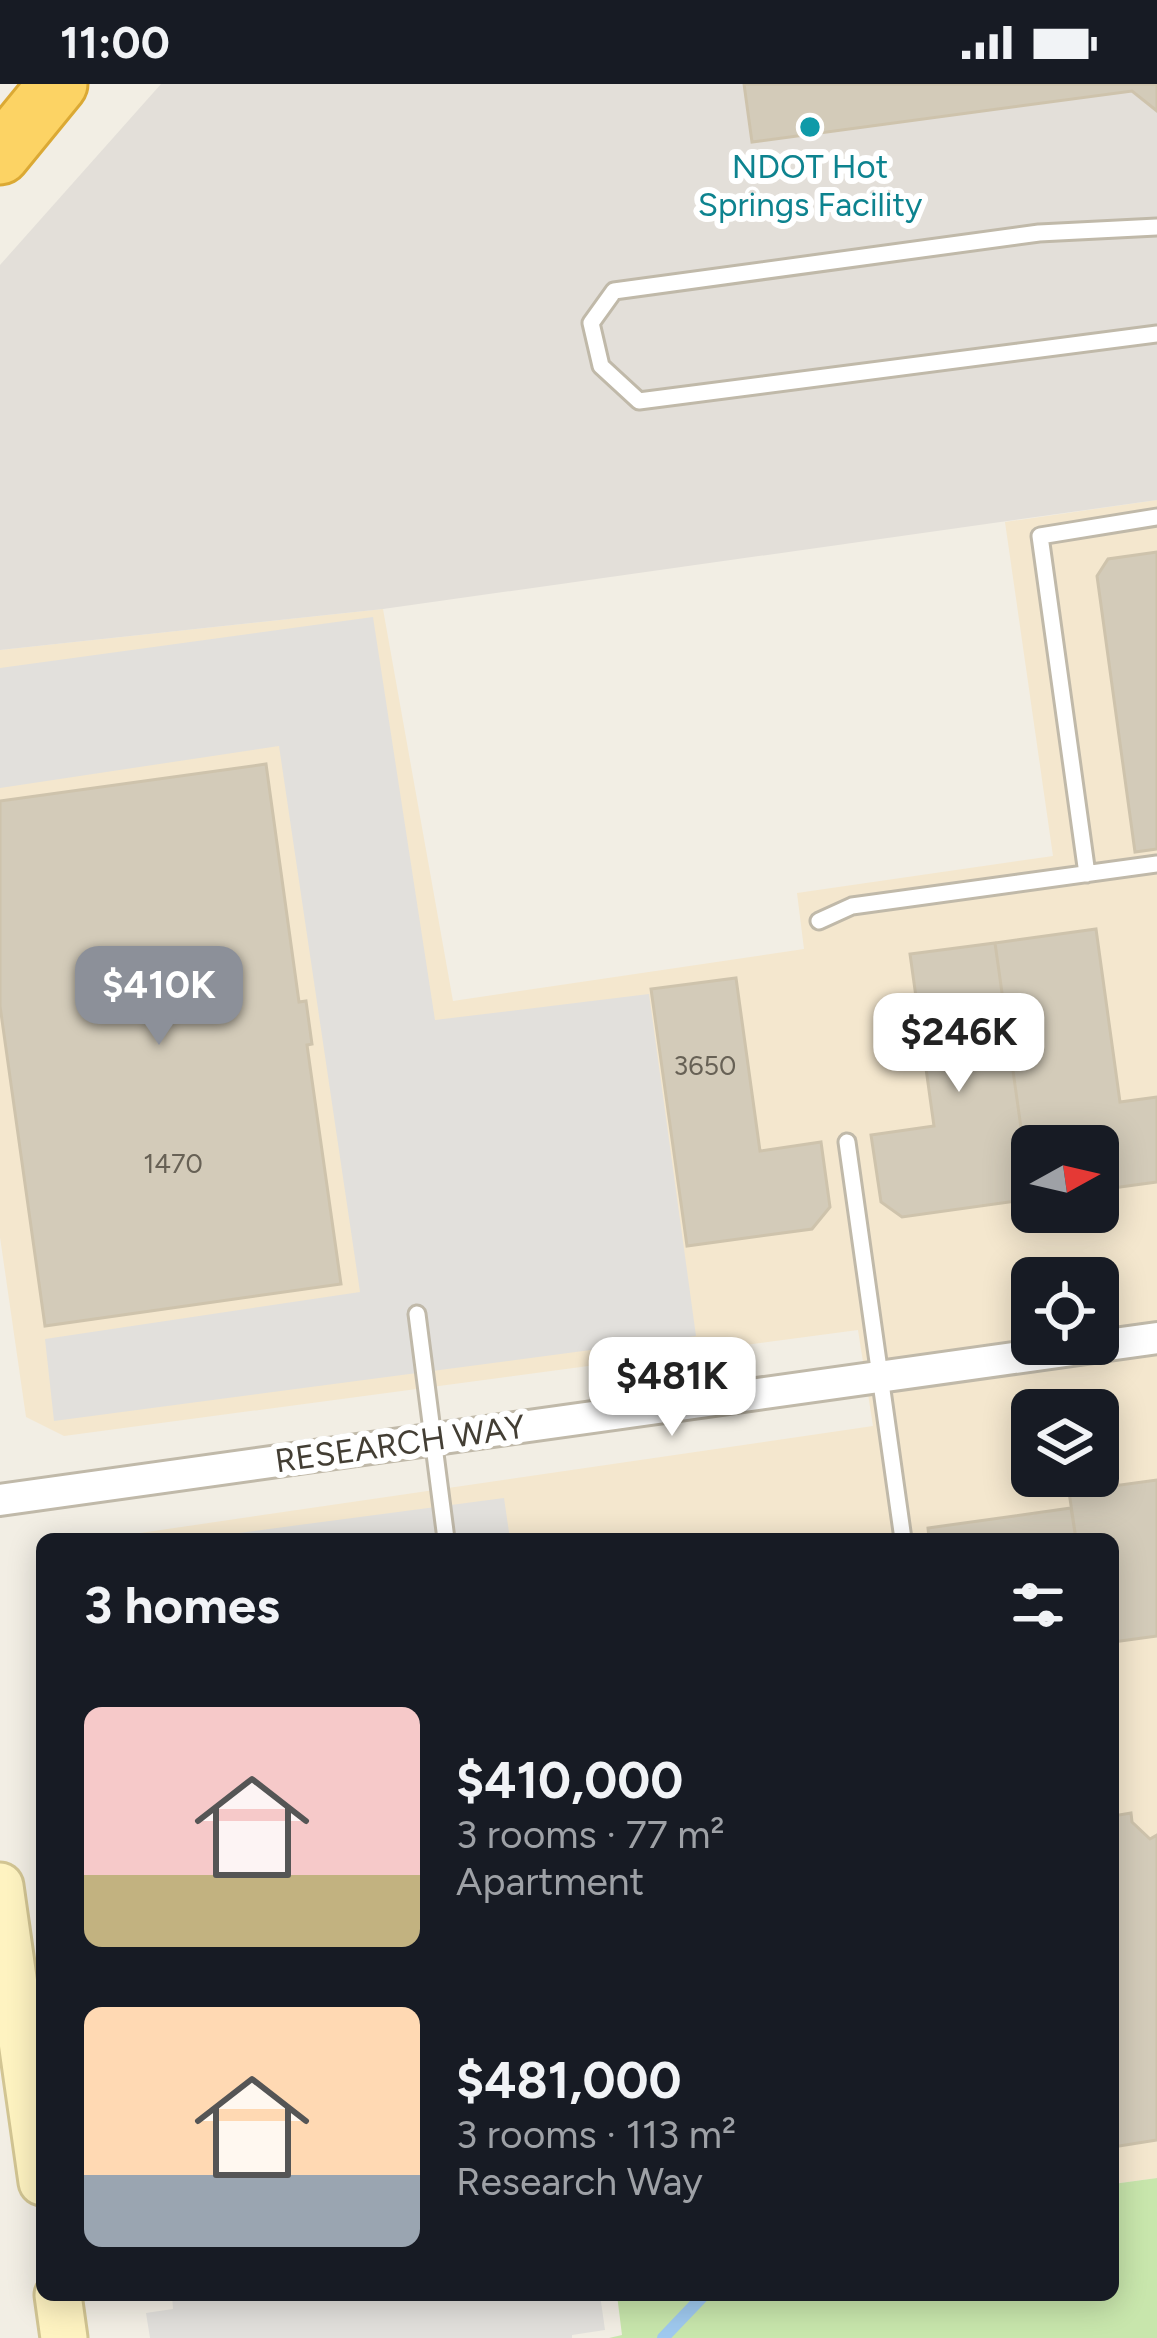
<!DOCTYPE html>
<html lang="en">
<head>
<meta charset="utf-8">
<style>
  :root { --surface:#171b24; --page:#20242c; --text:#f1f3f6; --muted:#9ea1a6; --accent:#8c9099 }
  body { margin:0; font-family:Figtree,sans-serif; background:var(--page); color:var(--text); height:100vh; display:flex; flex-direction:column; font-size:45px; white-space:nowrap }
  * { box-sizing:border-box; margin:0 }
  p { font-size:39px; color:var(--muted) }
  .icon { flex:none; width:66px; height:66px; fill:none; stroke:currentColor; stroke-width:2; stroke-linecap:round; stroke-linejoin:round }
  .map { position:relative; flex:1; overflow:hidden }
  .panel { position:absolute; left:36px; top:1449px; width:1083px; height:768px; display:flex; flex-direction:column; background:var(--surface); border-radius:18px; box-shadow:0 6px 30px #0003 }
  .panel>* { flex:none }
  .needle { width:78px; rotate:82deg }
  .buttons { position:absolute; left:1011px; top:1041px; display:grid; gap:24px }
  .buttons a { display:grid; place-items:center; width:108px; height:108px; border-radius:18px; background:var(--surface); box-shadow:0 6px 30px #0003; font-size:60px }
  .price { position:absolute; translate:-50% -102px; padding:0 27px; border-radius:24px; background:#fff; color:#222; font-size:39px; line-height:78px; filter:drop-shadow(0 3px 6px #0008) }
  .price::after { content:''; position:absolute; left:50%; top:72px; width:36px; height:27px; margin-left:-18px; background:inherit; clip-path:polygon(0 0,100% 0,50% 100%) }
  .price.on { background:var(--accent); color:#fff }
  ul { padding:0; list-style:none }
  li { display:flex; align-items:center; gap:36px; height:300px; padding:0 48px }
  li span { display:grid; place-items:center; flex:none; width:336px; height:240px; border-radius:18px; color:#555 }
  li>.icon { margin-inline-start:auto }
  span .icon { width:144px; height:144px; fill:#fffc; stroke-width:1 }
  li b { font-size:51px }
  h2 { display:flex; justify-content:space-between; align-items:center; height:144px; padding:0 48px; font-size:51px }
  .status { display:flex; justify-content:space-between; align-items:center; height:84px; padding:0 60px; background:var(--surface); direction:ltr }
  .status svg { height:33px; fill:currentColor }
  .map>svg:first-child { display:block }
  .commercial { fill:#f4e7ce; fill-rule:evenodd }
  .industrial { fill:#e3dfd9 }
  .green { fill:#c8e6ac }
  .parking { fill:#e2e0dc }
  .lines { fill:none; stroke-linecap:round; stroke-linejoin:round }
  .stream { stroke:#9fc9ef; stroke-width:12 }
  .building { fill:#d3cbb9; stroke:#cec3ac; stroke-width:3 }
  .lane-casing { stroke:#c0b9a9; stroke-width:21 }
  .street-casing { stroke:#c0b9a9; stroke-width:36 }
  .secondary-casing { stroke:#d2c593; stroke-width:51 }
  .highway-casing { stroke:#dba934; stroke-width:63 }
  .lane { stroke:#fff; stroke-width:15 }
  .street { stroke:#fff; stroke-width:30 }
  .secondary { stroke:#fef3c1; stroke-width:45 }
  .highway { stroke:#fcd364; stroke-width:57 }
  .culture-dot { fill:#0f9aa8; stroke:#fff; stroke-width:4.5 }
  .labels { text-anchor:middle; stroke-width:12; stroke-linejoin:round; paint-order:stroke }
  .number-label { font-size:27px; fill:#676155 }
  .culture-label { font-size:33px; fill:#0d838f; stroke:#fff }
  .street-label { font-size:33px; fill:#433e34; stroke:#fff }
</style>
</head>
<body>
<div class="status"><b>11:00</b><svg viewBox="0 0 49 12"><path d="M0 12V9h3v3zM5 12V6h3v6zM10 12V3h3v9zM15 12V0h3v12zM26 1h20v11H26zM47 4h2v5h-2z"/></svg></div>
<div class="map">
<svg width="1157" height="2254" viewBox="0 0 1157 2254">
  <rect width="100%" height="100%" fill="#f2eee4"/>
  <path class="commercial" d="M 1157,416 L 1157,2094 L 1113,2100 L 1113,1455 L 99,1455 L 873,1342 L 858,1246 L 64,1352 L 26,1333 L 0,1153 L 0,566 L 383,525 L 453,917 L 804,865 L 797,809 L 1053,772 L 1005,438 ZM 1032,1062 L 1098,1062 L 1098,1128 L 1032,1128 ZM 1032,1194 L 1098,1194 L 1098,1260 L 1032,1260 ZM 1032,1326 L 1098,1326 L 1098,1392 L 1032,1392 Z"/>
  <path class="industrial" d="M 161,0 L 1157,0 L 1157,416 L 383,525 L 0,566 L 0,181 Z"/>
  <path class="green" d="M 1157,2094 L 1157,2254 L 609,2254 L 622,2251 L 617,2211 L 1113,2211 L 1113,2100 Z"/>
  <path class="parking" d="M 373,533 L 435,936 L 649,910 L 696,1252 L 54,1337 L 45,1255 L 360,1208 L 279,662 L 0,704 L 0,584 Z
    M 504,1414 L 510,1455 L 193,1455 Z
    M 172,2211 L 600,2211 L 605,2246 L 572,2251 L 572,2254 L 150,2254 L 146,2229 L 173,2225 Z"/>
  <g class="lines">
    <path class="stream" d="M 663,2254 L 704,2211"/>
  </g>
  <path class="building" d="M 744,0 L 1157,0 L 1157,27 L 1132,7 L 752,58 Z
    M 1157,468 L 1157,765 L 1135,768 L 1097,492 L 1108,475 Z
    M 266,680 L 299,918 L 306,917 L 312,960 L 307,961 L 341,1200 L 45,1242 L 0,922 L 0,717 Z
    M 1096,845 L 1120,1018 L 1157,1013 L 1157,1098 L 1098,1106 L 1098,1062 L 1032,1062 L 1031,1115 L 995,859 Z
    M 995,859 L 1031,1115 L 902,1133 L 881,1118 L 871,1051 L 934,1042 L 910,870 Z
    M 736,894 L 760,1067 L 821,1058 L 830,1123 L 812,1145 L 687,1162 L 651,905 Z
    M 1157,1396 L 1157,1552 L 1113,1558 L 1113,1455 L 1076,1455 L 1069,1408 Z
    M 1071,1424 L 1076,1455 L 929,1455 L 928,1444 Z
    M 1131,1729 L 1132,1738 L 1150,1755 L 1157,1751 L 1157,2056 L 1113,2063 L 1113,1732 Z"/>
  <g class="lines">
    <defs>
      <path id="lane" d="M 1157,143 L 1039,149 L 614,207 L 591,239 L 601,282 L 639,317 L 1157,250
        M 1087,790 L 1040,452 L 1157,433
        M 819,837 L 852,822 L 1157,780
        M 847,1058 L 903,1455
        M 417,1230 L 446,1455"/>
      <path id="street" d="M 0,1416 L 1157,1254"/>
      <path id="secondary" d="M 0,1802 L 42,2098
        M 58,2211 L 64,2254"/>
      <path id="highway" d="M 0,71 L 58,0"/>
    </defs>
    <use href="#lane" class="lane-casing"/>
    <use href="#street" class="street-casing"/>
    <use href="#secondary" class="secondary-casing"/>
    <use href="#highway" class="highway-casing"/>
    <use href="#lane" class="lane"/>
    <use href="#street" class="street"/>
    <use href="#secondary" class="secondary"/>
    <use href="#highway" class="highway"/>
  </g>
  <circle class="culture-dot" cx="810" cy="43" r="12"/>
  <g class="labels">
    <g class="number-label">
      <text x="705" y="991">3650</text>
      <text x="173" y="1089">1470</text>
    </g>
    <g class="culture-label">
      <text x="810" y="94">NDOT Hot<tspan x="810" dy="38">Springs Facility</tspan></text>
    </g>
    <g class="street-label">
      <text transform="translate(400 1359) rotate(-8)" y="12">RESEARCH WAY</text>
    </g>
  </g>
</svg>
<div class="buttons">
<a><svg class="needle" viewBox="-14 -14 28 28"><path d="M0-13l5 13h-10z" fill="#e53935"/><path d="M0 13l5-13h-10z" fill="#9ea1a6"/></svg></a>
<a><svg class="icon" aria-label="locate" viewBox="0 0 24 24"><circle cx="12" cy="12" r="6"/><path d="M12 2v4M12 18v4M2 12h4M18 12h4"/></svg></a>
<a><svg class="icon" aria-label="layers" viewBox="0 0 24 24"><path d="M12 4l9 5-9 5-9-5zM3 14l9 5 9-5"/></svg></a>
</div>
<b class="price on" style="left:159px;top:964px">$410K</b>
<b class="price" style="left:959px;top:1011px">$246K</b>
<b class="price" style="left:672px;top:1355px">$481K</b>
<section class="panel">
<h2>3 homes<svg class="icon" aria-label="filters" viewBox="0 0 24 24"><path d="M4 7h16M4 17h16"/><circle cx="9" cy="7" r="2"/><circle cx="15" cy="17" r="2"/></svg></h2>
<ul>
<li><span style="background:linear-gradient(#f6c9c9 70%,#c2b280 0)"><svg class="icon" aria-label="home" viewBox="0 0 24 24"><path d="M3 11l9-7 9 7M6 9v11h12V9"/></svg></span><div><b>$410,000</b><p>3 rooms · 77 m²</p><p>Apartment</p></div></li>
<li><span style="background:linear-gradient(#ffd9b3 70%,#9aa5b1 0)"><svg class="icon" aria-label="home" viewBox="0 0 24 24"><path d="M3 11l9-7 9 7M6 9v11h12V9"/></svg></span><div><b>$481,000</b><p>3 rooms · 113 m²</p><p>Research Way</p></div></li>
</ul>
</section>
</div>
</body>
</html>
